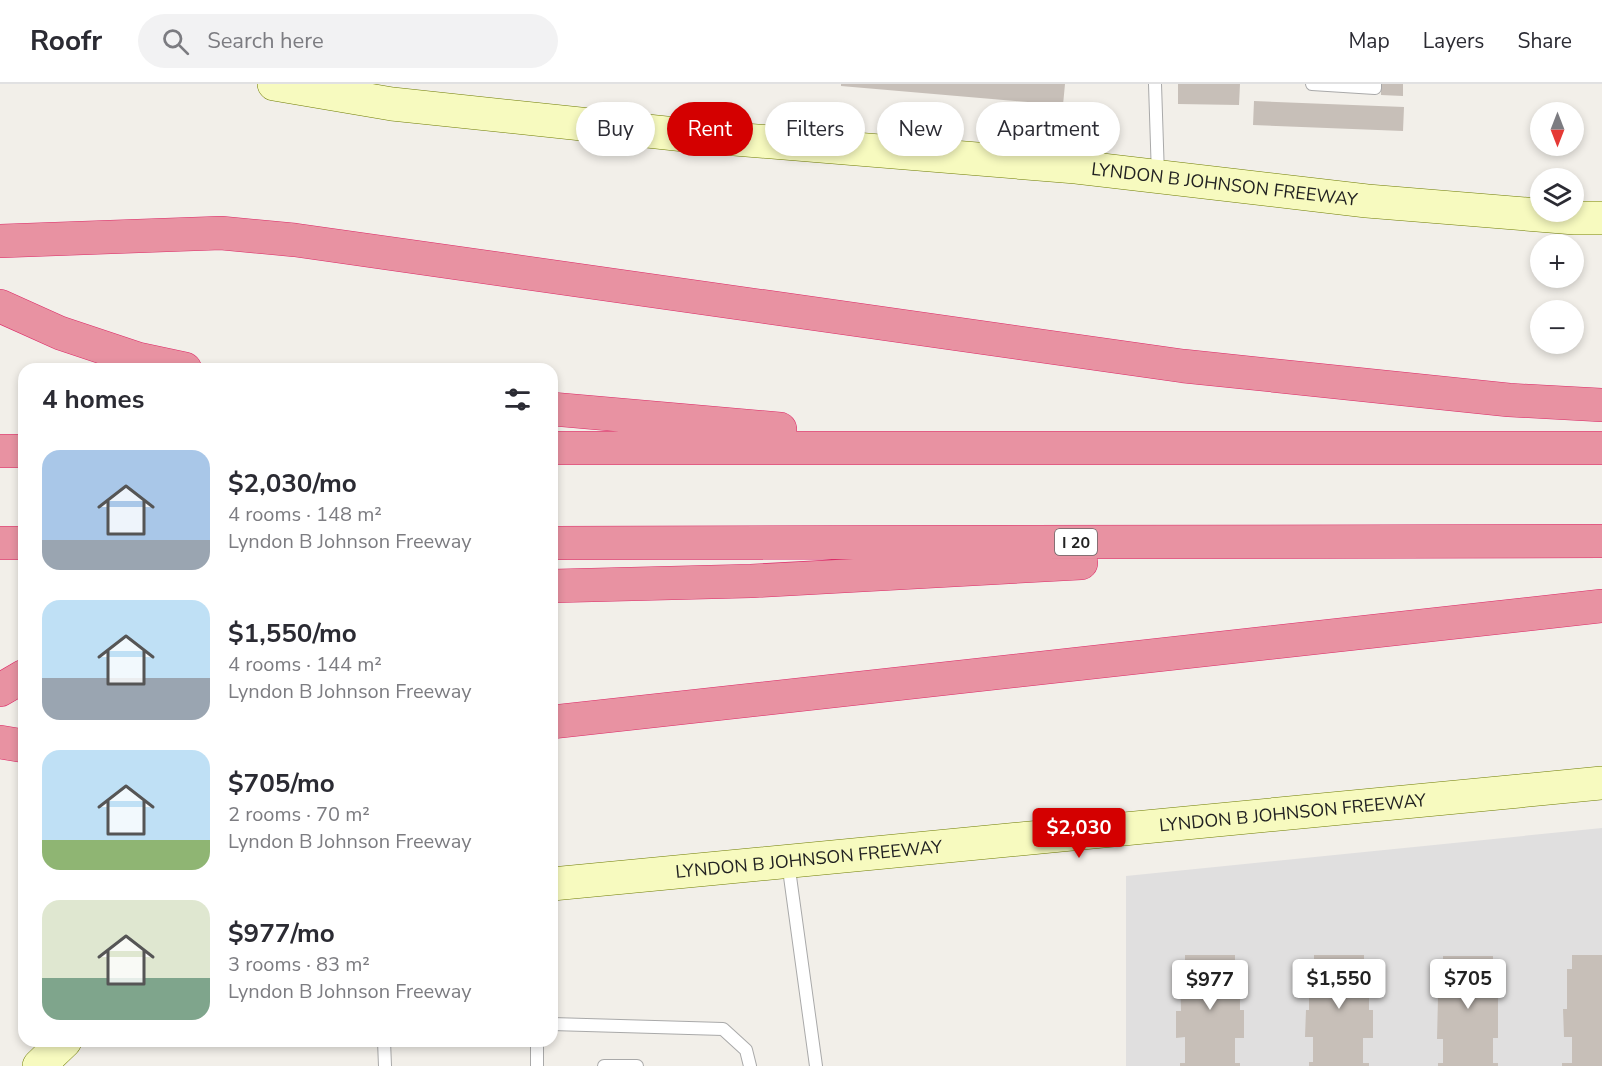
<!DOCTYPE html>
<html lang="en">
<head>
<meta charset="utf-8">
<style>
  :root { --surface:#fff; --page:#f2f2f3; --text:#2b2b33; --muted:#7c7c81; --line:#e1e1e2; --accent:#d40000 }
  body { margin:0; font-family:"Nunito Sans",sans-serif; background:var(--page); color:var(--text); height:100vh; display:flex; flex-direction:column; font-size:22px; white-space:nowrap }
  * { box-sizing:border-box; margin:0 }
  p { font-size:20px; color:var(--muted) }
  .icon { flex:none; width:33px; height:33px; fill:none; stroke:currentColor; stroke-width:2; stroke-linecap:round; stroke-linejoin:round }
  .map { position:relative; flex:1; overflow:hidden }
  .details { position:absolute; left:18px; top:279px; width:540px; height:684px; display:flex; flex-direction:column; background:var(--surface); border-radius:18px; box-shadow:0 3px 9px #0003 }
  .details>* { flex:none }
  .banner { position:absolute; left:576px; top:18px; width:570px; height:54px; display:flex; gap:12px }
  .needle { width:39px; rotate:180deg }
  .tools { position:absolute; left:1530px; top:18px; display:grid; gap:12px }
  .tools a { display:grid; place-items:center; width:54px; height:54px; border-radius:50%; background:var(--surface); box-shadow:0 3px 9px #0003; font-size:30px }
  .price { position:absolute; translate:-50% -51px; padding:0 14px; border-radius:6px; background:#fff; color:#222; font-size:20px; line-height:39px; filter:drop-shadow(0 2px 3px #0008) }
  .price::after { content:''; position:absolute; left:50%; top:36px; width:18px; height:14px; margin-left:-9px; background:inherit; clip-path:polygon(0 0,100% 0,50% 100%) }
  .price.on { background:var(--accent); color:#fff }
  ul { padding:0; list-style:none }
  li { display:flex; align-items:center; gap:18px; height:150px; padding:0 24px }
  li span { display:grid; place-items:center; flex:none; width:168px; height:120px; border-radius:18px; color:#555 }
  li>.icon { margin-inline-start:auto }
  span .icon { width:72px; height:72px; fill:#fffc; stroke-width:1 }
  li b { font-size:26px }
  h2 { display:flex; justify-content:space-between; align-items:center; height:72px; padding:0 24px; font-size:26px }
  .pill { padding:0 21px; border-radius:27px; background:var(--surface); box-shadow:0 3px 9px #0003; font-size:21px; line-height:54px }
  .pill.on { background:var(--accent); color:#fff }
  header { display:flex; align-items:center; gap:36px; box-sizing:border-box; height:84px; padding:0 30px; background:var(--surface); border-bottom:2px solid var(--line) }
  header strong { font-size:28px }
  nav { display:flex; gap:33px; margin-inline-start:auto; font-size:21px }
  .search { width:420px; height:54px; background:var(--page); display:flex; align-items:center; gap:15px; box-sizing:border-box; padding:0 21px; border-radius:33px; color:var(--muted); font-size:22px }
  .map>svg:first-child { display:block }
  .residential { fill:#e0dfdf }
  .building { fill:#c7bfb8 }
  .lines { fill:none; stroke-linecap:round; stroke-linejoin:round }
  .service-casing { stroke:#a9a9a9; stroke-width:14 }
  .secondary-casing { stroke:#707d05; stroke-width:34 }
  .motorway-casing { stroke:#dc2a67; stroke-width:34 }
  .service { stroke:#fff; stroke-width:12 }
  .secondary { stroke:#f7fabf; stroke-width:33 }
  .motorway { stroke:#e892a2; stroke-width:33 }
  .labels { text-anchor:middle; stroke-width:4.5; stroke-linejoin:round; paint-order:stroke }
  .shield { fill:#fff; stroke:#646464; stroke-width:1.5 }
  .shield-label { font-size:16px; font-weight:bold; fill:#222 }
  .street-label { font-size:18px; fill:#222; stroke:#fff }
</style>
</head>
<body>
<header>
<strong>Roofr</strong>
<div class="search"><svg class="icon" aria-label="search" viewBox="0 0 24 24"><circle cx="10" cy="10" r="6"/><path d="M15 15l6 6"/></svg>Search here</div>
<nav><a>Map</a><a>Layers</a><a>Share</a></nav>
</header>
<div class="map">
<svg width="1602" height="982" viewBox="0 0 1602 982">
  <rect width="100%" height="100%" fill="#f2efe9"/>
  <path class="residential" d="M 1602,744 L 1602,982 L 1126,982 L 1126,792 Z"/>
  <path class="building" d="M 841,0 L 1065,0 L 1063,21 L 841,2 Z
    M 1178,0 L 1240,0 L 1239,21 L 1178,20 Z
    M 1381,0 L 1403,0 L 1403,12 L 1381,11 Z
    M 1254,17 L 1404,23 L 1403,47 L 1253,41 Z
    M 1185,871 L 1235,871 L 1235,885 L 1240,885 L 1240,926 L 1244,926 L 1244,954 L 1235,954 L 1235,979 L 1240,979 L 1240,982 L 1180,982 L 1180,979 L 1185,979 L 1185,953 L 1176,954 L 1176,927 L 1181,927 L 1180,886 L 1185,886 Z
    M 1314,871 L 1364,871 L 1364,886 L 1369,886 L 1369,926 L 1373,926 L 1373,954 L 1363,954 L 1363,979 L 1369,979 L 1369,982 L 1309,982 L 1309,978 L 1313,978 L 1313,953 L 1305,953 L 1306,926 L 1309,926 L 1309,885 L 1314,885 Z
    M 1572,871 L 1602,871 L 1602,982 L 1562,982 L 1562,979 L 1572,979 L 1572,953 L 1564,953 L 1563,925 L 1567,925 L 1567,885 L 1572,885 Z
    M 1443,872 L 1493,872 L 1493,887 L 1502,887 L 1501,914 L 1498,914 L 1498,954 L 1493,954 L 1493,979 L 1498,979 L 1498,982 L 1438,982 L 1438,979 L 1443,979 L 1443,955 L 1437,955 L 1438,914 L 1434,914 L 1434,887 L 1443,887 Z"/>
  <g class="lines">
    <defs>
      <path id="service" d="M 1155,0 L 1158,92
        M 1312,0 L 1375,4 L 1375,0
        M 788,778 L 816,982
        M 552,940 L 723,945 L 746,966 L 750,982
        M 384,957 L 385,982
        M 537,982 L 537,957
        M 604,982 L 637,982"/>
      <g id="secondary">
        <path id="s1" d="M 274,0 L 392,20 L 685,51 L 1076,83 L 1367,117 L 1575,134 L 1602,134"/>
        <path id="s2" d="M 552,800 L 1602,699"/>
        <path d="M 39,982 L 65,957"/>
      </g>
      <path id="motorway" d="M 0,157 L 221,149 L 295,156 L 1183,282 L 1509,316 L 1602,321
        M 0,222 L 60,249 L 138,275 L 185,285
        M 552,325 L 780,345
        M 552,364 L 1602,364
        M 0,367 L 24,367
        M 0,459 L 24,459
        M 552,459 L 1602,457
        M 552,502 L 751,497 L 1081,479
        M 0,606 L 24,592
        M 552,638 L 1602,522
        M 0,658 L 24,662"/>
    </defs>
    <use href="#service" class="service-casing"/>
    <use href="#secondary" class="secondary-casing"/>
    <use href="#motorway" class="motorway-casing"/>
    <use href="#service" class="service"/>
    <use href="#secondary" class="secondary"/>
    <use href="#motorway" class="motorway"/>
  </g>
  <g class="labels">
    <rect class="shield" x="1055" y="445" width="42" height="26" rx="4.5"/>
    <g class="shield-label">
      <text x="1076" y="464">I 20</text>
    </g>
    <g class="street-label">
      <text dy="6" stroke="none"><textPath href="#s1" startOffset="956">LYNDON B JOHNSON FREEWAY</textPath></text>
      <text dy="6" stroke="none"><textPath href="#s2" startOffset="744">LYNDON B JOHNSON FREEWAY</textPath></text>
      <text dy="6" stroke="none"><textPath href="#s2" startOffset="258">LYNDON B JOHNSON FREEWAY</textPath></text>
    </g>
  </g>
</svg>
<div class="tools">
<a><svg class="needle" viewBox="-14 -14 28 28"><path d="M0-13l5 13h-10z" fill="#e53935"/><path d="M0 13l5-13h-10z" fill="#7c7c81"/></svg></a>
<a><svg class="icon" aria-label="layers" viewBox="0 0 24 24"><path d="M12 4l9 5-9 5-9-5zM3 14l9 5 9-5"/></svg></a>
<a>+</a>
<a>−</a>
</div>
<b class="price on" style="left:1079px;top:775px">$2,030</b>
<b class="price" style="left:1339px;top:926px">$1,550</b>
<b class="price" style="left:1468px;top:926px">$705</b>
<b class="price" style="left:1210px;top:927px">$977</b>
<div class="banner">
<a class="pill">Buy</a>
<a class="pill on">Rent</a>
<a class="pill">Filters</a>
<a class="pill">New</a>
<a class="pill">Apartment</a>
</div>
<section class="details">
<h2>4 homes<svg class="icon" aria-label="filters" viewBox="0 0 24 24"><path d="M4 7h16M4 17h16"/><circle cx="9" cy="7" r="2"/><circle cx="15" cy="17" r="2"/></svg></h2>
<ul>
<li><span style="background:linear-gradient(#a9c7e8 75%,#9aa5b1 0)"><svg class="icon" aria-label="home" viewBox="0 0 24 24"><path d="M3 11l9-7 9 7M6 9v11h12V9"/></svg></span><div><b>$2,030/mo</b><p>4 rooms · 148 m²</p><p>Lyndon B Johnson Freeway</p></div></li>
<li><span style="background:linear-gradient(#bfe0f5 65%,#9aa5b1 0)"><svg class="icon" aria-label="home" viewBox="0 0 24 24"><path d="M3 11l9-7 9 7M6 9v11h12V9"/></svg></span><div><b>$1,550/mo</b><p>4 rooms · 144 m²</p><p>Lyndon B Johnson Freeway</p></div></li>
<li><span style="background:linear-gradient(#bfe0f5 75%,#8fb573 0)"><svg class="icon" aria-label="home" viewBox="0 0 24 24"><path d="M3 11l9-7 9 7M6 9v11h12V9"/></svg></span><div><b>$705/mo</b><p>2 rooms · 70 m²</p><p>Lyndon B Johnson Freeway</p></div></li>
<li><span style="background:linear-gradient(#dfe7d0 65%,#7fa58c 0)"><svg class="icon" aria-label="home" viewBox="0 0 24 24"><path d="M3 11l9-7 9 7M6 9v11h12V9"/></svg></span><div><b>$977/mo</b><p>3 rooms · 83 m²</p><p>Lyndon B Johnson Freeway</p></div></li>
</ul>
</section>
</div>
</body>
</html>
